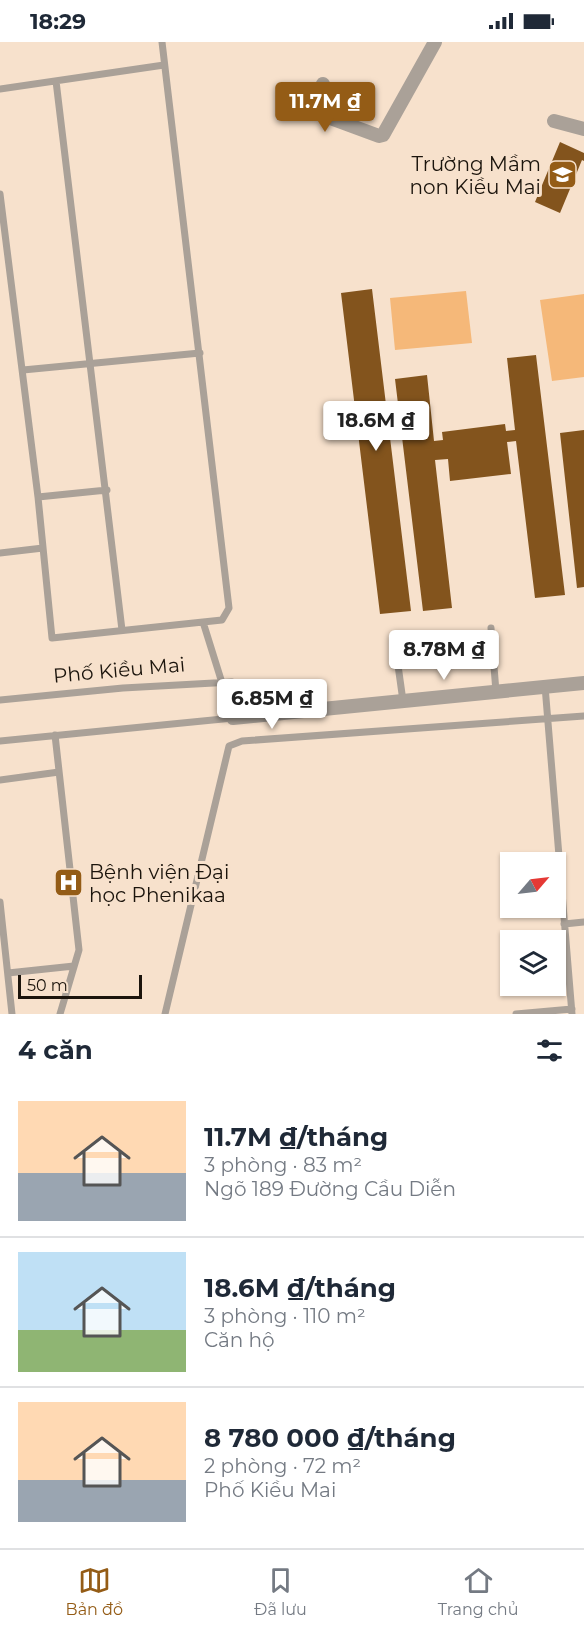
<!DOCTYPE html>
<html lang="vi">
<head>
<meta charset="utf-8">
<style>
  :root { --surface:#fff; --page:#f2f2f3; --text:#1f2937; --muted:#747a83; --line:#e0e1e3; --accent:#945c16 }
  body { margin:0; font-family:Montserrat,sans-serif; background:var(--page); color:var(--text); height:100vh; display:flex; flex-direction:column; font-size:22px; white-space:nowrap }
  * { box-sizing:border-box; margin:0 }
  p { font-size:20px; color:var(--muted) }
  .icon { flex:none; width:33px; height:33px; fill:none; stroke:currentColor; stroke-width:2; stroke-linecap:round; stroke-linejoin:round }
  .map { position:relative; height:972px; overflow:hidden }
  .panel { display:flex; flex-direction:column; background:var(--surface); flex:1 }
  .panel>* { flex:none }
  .needle { width:39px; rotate:62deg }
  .tools { position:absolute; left:500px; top:810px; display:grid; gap:12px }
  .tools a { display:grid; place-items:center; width:66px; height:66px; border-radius:0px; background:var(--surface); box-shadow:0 2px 4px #0004; font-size:30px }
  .scale { position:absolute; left:18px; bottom:15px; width:124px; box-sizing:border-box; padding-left:6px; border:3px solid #1b140c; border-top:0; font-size:16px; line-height:21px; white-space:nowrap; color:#1b140c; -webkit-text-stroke:4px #f7e1cc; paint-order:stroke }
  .price { position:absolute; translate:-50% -51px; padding:0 14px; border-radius:6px; background:#fff; color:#222; font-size:20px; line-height:39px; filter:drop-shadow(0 2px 3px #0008) }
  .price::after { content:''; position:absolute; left:50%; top:36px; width:18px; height:14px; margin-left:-9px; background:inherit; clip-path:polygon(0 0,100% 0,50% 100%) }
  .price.active { background:var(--accent); color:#fff }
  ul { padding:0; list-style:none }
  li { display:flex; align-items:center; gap:18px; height:150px; padding:0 18px }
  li+li { border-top:2px solid var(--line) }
  li span { display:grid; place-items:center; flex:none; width:168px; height:120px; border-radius:0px; color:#555 }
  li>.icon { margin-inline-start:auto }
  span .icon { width:72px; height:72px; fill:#fffc; stroke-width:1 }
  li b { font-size:26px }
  h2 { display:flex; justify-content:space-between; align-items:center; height:72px; padding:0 18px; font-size:26px }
  .status { display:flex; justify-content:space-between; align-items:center; height:42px; padding:0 30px; background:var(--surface); direction:ltr }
  .status svg { height:16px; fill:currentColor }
  .tabs { display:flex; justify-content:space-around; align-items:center; height:84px; border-top:2px solid var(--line); background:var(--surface); font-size:16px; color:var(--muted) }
  .tabs a { display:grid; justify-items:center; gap:3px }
  .tabs .active { color:var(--accent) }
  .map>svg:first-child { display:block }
  .green { fill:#f5b879 }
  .building { fill:#83541d }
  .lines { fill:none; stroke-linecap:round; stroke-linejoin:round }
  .service { stroke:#aaa198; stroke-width:7 }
  .minor { stroke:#aaa198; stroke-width:14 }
  .labels { text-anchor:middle; stroke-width:6; stroke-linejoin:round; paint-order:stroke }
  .poi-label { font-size:20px; fill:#1b140c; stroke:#f7e1cc; text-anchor:end }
  .street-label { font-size:20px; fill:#1b140c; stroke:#f7e1cc }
</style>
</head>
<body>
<div class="status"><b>18:29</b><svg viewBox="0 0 49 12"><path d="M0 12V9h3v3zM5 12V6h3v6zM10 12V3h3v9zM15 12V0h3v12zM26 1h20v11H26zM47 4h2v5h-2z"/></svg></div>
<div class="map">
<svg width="584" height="972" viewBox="0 0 584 972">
  <rect width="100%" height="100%" fill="#f7e1cc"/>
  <path class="green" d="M 466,249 L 472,301 L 395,308 L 390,256 Z
    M 584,252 L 584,335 L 552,339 L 540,258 Z"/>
  <path class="building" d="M 560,100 L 584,111 L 584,119 L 582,118 L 560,171 L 535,160 Z
    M 372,247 L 411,569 L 380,572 L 341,251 Z
    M 536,313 L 565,553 L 535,556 L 516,399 L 507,400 L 511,432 L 450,439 L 448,417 L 435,418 L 452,566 L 423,569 L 395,337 L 427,333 L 434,399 L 443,398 L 442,390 L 505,382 L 506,389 L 515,388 L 507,316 Z
    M 584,388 L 584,545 L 577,546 L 560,391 Z"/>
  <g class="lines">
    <path class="service" d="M 56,39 L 122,588
      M 0,47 L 164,23
      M 0,152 L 38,455 L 52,596 L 203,580
      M 23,328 L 200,311
      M 38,455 L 107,448
      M 0,511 L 43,506
      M 491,586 L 496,650
      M 395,602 L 403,659
      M 545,644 L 572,972
      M 0,658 L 123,646 L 232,640 L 301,666
      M 55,693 L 79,908 L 60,972
      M 0,699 L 233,676 L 203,580 L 222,578 L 229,566 L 162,0
      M 0,738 L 59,730
      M 0,860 L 12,972
      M 564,882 L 584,880
      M 8,931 L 74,924
      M 165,972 L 229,704 L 242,699 L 584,674
      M 516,972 L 572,967"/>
    <path class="minor" d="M 323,42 L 312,64 L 314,70 L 379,94 L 383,93 L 435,0
      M 554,79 L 584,87
      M 233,676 L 584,641"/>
  </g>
  <defs>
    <symbol id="school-square" viewBox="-11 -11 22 22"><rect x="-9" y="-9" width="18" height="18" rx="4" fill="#945c16" stroke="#f7e1cc"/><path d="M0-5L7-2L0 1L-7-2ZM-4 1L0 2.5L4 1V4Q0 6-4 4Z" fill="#fff"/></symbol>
    <symbol id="hospital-square" viewBox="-11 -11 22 22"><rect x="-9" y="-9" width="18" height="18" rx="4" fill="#945c16" stroke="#f7e1cc"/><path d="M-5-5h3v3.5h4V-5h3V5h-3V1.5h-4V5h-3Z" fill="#fff"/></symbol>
  </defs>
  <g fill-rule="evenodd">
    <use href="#school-square" x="546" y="116" width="33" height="33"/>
    <use href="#hospital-square" x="52" y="824" width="33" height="33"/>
  </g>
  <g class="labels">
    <g class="poi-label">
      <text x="541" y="129">Trường Mầm<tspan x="541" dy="23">non Kiều Mai</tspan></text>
      <text x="89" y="837" text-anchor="start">Bệnh viện Đại<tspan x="89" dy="23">học Phenikaa</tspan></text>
    </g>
    <g class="street-label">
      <text transform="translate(119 628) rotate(-5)" y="7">Phố Kiều Mai</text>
    </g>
  </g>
</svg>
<div class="tools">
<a><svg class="needle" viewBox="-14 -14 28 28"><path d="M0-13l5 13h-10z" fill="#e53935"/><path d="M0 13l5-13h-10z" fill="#747a83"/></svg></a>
<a><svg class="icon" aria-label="layers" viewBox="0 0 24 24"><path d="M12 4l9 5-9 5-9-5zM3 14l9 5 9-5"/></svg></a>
</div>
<div class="scale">50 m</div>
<b class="price active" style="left:325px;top:91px">11.7M ₫</b>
<b class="price" style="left:376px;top:410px">18.6M ₫</b>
<b class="price" style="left:444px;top:639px">8.78M ₫</b>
<b class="price" style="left:272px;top:688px">6.85M ₫</b>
</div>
<section class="panel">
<h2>4 căn<svg class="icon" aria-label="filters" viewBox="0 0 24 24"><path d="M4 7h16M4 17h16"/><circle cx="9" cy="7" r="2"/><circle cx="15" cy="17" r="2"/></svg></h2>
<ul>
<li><span style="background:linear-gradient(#ffd9b3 60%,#9aa5b1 0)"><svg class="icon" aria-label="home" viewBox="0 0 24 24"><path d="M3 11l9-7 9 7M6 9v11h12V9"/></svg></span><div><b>11.7M ₫/tháng</b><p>3 phòng · 83 m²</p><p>Ngõ 189 Đường Cầu Diễn</p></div></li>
<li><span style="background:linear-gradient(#bfe0f5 65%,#8fb573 0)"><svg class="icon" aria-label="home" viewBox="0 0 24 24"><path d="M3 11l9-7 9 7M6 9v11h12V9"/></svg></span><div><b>18.6M ₫/tháng</b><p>3 phòng · 110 m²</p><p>Căn hộ</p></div></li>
<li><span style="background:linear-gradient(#ffd9b3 65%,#9aa5b1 0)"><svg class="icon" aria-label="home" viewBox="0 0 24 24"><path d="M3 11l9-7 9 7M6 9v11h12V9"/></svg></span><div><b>8 780 000 ₫/tháng</b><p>2 phòng · 72 m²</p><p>Phố Kiều Mai</p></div></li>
</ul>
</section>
<nav class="tabs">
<a class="active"><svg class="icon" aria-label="map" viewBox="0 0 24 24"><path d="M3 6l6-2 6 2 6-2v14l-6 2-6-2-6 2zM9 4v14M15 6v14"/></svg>Bản đồ</a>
<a><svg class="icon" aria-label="saved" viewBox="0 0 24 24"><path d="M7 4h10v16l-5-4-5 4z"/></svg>Đã lưu</a>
<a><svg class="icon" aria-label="home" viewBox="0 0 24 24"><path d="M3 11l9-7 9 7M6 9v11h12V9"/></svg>Trang chủ</a>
</nav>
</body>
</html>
